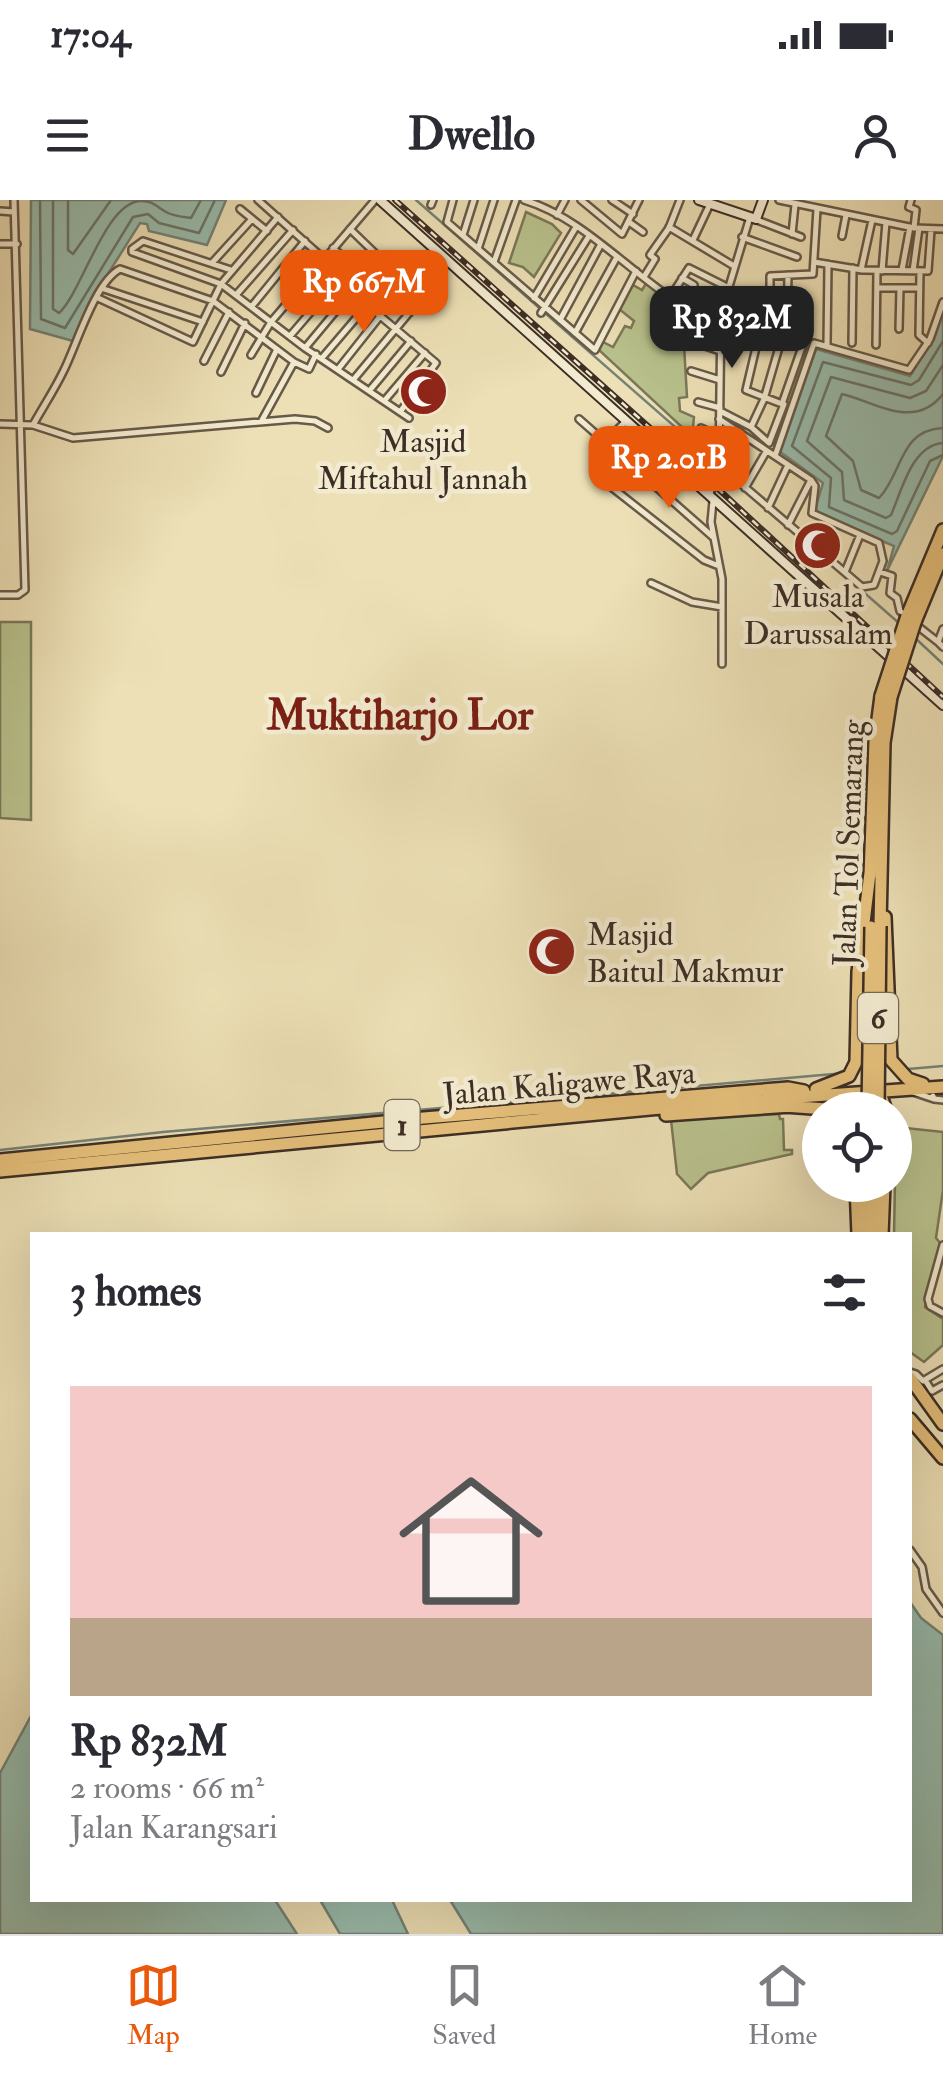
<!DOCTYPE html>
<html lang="en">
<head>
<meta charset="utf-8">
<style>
  :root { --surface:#fff; --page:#f7f7f7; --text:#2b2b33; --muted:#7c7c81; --line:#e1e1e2; --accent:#ea580c }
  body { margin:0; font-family:"IM FELL Double Pica",serif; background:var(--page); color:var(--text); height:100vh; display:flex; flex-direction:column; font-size:38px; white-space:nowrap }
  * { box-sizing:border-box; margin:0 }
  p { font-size:32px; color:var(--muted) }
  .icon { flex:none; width:55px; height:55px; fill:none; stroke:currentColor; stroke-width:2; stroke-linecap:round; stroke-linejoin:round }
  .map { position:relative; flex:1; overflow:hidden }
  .side { position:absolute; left:30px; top:1032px; width:882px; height:670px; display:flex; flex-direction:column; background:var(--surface); border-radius:0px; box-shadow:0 10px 40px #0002 }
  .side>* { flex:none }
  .buttons { position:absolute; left:802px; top:892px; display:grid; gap:20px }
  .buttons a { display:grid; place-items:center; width:110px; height:110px; border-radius:50%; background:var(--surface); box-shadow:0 10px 40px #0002; font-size:50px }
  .price { position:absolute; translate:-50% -85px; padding:0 22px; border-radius:20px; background:var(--accent); color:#fff; font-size:32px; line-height:65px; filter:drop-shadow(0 2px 5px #0008) }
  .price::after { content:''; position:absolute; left:50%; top:60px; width:30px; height:22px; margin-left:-15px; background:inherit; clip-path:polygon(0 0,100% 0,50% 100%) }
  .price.on { background:#222; color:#fff }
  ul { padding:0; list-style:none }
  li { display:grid; align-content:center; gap:20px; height:530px; padding:0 40px }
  li span { display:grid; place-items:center; height:310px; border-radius:0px; color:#555 }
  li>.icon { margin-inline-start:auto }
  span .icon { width:180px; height:180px; fill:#fffc; stroke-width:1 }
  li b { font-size:42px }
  h2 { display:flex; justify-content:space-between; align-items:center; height:120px; padding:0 40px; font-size:42px }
  .status { display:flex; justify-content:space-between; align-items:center; height:70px; padding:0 50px; background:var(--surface); direction:ltr }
  .status svg { height:28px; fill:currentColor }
  header { display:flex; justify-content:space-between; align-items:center; height:130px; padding:0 40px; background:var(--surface); font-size:45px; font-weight:700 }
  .tabs { display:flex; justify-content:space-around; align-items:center; height:140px; border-top:2px solid var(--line); background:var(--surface); font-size:28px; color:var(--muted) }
  .tabs a { display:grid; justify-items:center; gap:5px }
  .tabs .on { color:var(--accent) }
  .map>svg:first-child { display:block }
  .green { fill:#b9c28d; stroke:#7a7859; stroke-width:2.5 }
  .water { fill:#99bdae; stroke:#748377; stroke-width:2.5 }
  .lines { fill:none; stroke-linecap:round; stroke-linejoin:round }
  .shore { stroke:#6a756a; stroke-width:2.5 }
  .stream { stroke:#748377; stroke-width:2.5 }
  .street-casing { stroke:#685a49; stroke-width:10 }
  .secondary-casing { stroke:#3c2d25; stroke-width:12 }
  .highway-casing { stroke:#3c2d25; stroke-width:16 }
  .street { stroke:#f3ebd0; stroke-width:5 }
  .secondary { stroke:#f3ebd0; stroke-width:8 }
  .highway { stroke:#e6c07b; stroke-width:11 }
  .rail-casing { stroke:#3c2d25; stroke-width:6 }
  .rail { stroke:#f3ebd0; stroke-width:2.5; stroke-dasharray:8; stroke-linecap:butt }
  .highway-bridge-casing { stroke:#3c2d25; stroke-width:16; stroke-linecap:butt }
  .highway-bridge { stroke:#e6c07b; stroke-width:11 }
  .labels { text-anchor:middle; stroke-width:9; stroke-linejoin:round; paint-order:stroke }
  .shield { fill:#f3ebd0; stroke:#736658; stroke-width:2.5 }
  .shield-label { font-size:30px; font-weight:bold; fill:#3c2d25 }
  .poi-label { font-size:32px; fill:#3c2d25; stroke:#f3ebd0 }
  .street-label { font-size:32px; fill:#3c2d25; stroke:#f3ebd0 }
  .district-label { font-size:42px; font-weight:bold; fill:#7a1f14; stroke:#f3ebd0 }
</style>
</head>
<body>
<div class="status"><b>17:04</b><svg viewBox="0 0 49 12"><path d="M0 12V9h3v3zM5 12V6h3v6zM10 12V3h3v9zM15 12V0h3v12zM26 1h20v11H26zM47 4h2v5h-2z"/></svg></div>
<header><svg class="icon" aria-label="menu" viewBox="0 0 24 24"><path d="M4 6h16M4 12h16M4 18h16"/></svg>Dwello<svg class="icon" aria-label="person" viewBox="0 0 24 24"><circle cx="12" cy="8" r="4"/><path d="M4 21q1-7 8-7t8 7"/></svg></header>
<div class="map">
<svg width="943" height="1734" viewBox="0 0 943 1734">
  <rect width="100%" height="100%" fill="#ede0b6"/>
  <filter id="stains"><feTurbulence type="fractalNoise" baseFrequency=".002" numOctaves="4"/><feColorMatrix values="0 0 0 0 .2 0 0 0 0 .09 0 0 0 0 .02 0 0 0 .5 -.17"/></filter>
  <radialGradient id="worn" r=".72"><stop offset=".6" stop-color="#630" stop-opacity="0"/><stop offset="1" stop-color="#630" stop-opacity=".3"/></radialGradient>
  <path class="green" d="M 526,12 L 552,24 L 561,33 L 534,77 L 523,67 L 509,63 Z
    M 647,82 L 667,96 L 656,116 L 691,131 L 684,145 L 687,197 L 679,198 L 680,211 L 694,217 L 693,227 L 715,237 L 713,256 L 599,150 L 603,142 L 613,147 L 625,126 L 631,128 L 634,121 L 619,109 L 633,85 L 642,90 Z
    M 0,422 L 31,422 L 31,620 L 0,618 Z
    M 779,914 L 780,919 L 783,919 L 784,950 L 792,950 L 792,954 L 708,973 L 691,989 L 677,974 L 671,920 Z
    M 896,927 L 943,932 L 943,990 L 936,1038 L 941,1044 L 925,1107 L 943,1119 L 943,1145 L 924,1162 L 910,1152 L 910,1035 L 894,1035 Z"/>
  <path class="water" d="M 31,0 L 226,0 L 207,45 L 149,31 L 147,24 L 140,23 L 106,77 L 73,141 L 30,129 Z
    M 943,110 L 943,256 L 887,371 L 894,346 L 814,312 L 823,283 L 779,251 L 816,149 L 910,176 L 934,137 Z
    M 910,1402 L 921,1418 L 943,1435 L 943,1734 L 471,1734 L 450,1700 L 910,1700 Z
    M 32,1514 L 32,1700 L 275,1700 L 297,1734 L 0,1734 L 0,1573 Z
    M 320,1700 L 392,1700 L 408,1734 L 340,1734 Z"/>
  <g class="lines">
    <path class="shore" d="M 40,0 L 41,119 L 65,128 L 133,17 L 148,14 L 159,23 L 199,33 L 215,0
      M 53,0 L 53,109 L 59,113 C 82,92 105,3 140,1 C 152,0 158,8 168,13 C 174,16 184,17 191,18 L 201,0
      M 68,0 L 68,50 L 73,54 L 111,0
      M 943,141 L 919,180 L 911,185 L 823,162 L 792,246 L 831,278 L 829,307 L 892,334 L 897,331 L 930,261 L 943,255
      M 943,165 L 926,191 L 910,198 L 831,177 L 807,241 L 842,272 L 844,300 L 886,318 L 891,315 C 902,290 912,245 943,243
      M 943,194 C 914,231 876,202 842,194 L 826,236 L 853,261 L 861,290 L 879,298 C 903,273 899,230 943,228"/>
    <path class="stream" d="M 416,0 L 900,424
      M 913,436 L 943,464
      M 908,869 L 943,866
      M 0,950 L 163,932 L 845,873"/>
    <defs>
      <path id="street" d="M 258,0 L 323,58
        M 453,0 L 447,22 L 595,150 L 636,71
        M 524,0 C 597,22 651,101 721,124
        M 581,0 L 622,34 L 639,0
        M 612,0 L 633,14
        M 779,0 L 914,28 L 943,29
        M 911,0 L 909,7 L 916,10 L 914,28
        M 431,5 L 433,0
        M 240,9 L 267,31
        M 0,11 L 14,12
        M 557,15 L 565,0
        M 757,20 L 801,37
        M 629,22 L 643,32
        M 669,27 L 734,66
        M 792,34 L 795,5
        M 463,35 L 474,0
        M 842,36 L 846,15
        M 742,37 L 797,57
        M 693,40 L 710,4
        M 0,44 L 17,44
        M 333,48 L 407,114
        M 478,49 L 494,0
        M 380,58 L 412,83
        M 494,62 L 516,0
        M 814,62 L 862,70 L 928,71 L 931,30
        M 212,63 L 252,19
        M 231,70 L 143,41 L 132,49 L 132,52 L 221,84 L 305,148 L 409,218
        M 861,70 L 872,20
        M 902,70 L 910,27
        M 882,71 L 886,22
        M 913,71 L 919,28
        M 920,72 L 919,135 L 928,143
        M 644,77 L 655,59 L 650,55 L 669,28 L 680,0
        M 682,78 L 694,85
        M 877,88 L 919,88
        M 104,89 L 203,122
        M 353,93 L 436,163 L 400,212
        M 236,95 L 293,30
        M 671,96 L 689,68 L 727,87
        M 98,98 L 193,142 L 221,84 L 278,17
        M 534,98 L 576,27
        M 252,106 L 305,41
        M 770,107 L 770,76 L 813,74 L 817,9
        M 787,108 L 804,108
        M 541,113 L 589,36
        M 560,120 L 601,44
        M 787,123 L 788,75
        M 721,128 L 739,129
        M 899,129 L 900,88
        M 575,133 L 617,57
        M 766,133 L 803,144 L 782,204 L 746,190 L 758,139 Z
        M 290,136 L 351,65
        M 690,141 L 720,151
        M 852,143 L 853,68
        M 827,145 L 828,64
        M 876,145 L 877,71
        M 305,148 L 380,58 L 350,29
        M 251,155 L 271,122 L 375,0
        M 322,158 L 380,90
        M 204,161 L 229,112
        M 294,162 L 309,169 L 316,154
        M 339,168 L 392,101
        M 691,171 L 720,180
        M 221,172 L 245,123
        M 354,179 L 424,95 L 425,92 L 419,84 L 442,56
        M 370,190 L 411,141
        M 256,193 L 277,149
        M 385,200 L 425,153
        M 698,202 L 720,208
        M 720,211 L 751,227 L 764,199 L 782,137
        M 579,219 L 713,337
        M 0,224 L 33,225 L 73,238 L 295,219 L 315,221 L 328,228
        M 33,225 C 43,207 55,189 64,170 C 77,144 95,82 120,69 L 213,101 L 294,162 L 261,222
        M 751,227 L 769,243 L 784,204
        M 701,228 L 719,236
        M 605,242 L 625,222
        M 775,256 L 814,143 L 909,170 L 930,139 L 943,102
        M 719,265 L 862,387 L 874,385 L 883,361 L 879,343 L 812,313 L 815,286 L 811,280 L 719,219
        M 725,270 L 741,233
        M 605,282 L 704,360 L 719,366
        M 745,288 L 766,252
        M 710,294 L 719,265 L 721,113 L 750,17
        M 713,301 L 711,322 L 722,379 L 722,464
        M 768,308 L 788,265
        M 788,325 L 811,280
        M 820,354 L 826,343
        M 845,372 L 860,335
        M 880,372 L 892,376 L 890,393 L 897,398 L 900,411 L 907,418
        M 651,383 L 692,402 L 722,407
        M 0,395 L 18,395 L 25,390 L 14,0
        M 915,424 L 938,442
        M 943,429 L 938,442 L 943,447
        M 913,892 L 934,899
        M 933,896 L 934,899 L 943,900
        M 943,1045 L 928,1099 L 930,1106 L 943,1113
        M 910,1172 L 916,1174 L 923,1181 L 943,1169
        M 925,1180 L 932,1191 L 943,1185
        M 910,1350 L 922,1367 L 926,1389 L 943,1413"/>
      <path id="secondary" d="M 380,0 L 943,505
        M 699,0 L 756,19 L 763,0"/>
      <path id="highway" d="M 907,416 L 943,330
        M 915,422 L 943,354
        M 870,676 L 875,542 L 881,496
        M 885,717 L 891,860 L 908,879 L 923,884
        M 880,726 L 884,543 L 891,497
        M 816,889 L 849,876 L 856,862 L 858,772 L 870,673
        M 874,891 L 882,899 L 886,910
        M 784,906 L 840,910
        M 858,910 L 865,896 L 874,892
        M 666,915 L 791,906
        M 0,960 L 424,918 L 788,888 L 804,891
        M 0,971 L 724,902 L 943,887
        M 856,985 L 858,1035
        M 866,1035 L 867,985
        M 874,1035 L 875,985
        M 882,1035 L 884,985
        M 910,1178 L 943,1224
        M 910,1219 L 943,1258"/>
    </defs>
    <use href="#street" class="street-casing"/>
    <use href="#secondary" class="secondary-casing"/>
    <use href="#highway" class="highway-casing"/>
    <use href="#street" class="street"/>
    <use href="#secondary" class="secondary"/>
    <use href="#highway" class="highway"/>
    <defs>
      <path id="rail" d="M 395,0 L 714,285 L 943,497"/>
    </defs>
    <use href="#rail" class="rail-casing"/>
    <use href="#rail" class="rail"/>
    <defs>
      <path id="highway-bridge" d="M 881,496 L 907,416
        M 891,497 L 915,422
        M 868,910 L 871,727
        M 878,910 L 880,726"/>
    </defs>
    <use href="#highway-bridge" class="highway-bridge-casing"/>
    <use href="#highway-bridge" class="highway-bridge"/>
  </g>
  <defs>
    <symbol id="mosque-disc" viewBox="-11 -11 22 22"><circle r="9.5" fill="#8f2418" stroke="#f3ebd0"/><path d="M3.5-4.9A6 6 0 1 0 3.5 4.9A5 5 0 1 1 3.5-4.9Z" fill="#fff"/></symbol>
  </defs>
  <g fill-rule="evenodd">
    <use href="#mosque-disc" x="396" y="164" width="55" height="55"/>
    <use href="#mosque-disc" x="790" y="318" width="55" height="55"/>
    <use href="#mosque-disc" x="524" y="724" width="55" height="55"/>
  </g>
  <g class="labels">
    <g class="shield">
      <rect x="858" y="793" width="40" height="50" rx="8"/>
      <rect x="384.5" y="900" width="35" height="50" rx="8"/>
    </g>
    <g class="shield-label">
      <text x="878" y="828">6</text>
      <text x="402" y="935">1</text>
    </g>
    <g class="poi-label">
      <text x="423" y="252">Masjid<tspan x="423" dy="37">Miftahul Jannah</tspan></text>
      <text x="818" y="407">Musala<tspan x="818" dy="37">Darussalam</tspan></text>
      <text x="587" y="745" text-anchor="start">Masjid<tspan x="587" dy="37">Baitul Makmur</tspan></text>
    </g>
    <g class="street-label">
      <text transform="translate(848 643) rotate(-88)" y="11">Jalan Tol Semarang</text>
      <text transform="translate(569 883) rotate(-5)" y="11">Jalan Kaligawe Raya</text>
    </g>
    <g class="district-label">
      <text x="400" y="529">Muktiharjo Lor</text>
    </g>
  </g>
  <rect width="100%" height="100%" filter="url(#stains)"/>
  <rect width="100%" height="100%" fill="url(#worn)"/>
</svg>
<div class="buttons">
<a><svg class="icon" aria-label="locate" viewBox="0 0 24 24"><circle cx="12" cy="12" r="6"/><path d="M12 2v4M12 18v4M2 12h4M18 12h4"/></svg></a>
</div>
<b class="price" style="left:364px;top:135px">Rp 667M</b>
<b class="price on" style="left:732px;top:171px">Rp 832M</b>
<b class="price" style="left:669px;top:311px">Rp 2.01B</b>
<section class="side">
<h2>3 homes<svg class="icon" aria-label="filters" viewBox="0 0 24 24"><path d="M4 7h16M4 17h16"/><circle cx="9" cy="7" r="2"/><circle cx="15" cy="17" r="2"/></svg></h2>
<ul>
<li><span style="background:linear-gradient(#f6c9c9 75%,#b9a48a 0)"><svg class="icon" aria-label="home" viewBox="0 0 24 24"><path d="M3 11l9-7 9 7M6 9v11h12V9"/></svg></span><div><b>Rp 832M</b><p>2 rooms · 66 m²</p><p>Jalan Karangsari</p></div></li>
</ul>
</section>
</div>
<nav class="tabs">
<a class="on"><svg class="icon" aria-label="map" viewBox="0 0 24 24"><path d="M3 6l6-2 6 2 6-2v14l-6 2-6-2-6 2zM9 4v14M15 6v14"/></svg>Map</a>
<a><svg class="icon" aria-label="saved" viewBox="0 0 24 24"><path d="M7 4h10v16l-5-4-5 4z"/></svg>Saved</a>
<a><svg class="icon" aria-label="home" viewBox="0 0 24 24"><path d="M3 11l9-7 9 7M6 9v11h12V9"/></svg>Home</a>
</nav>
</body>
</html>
